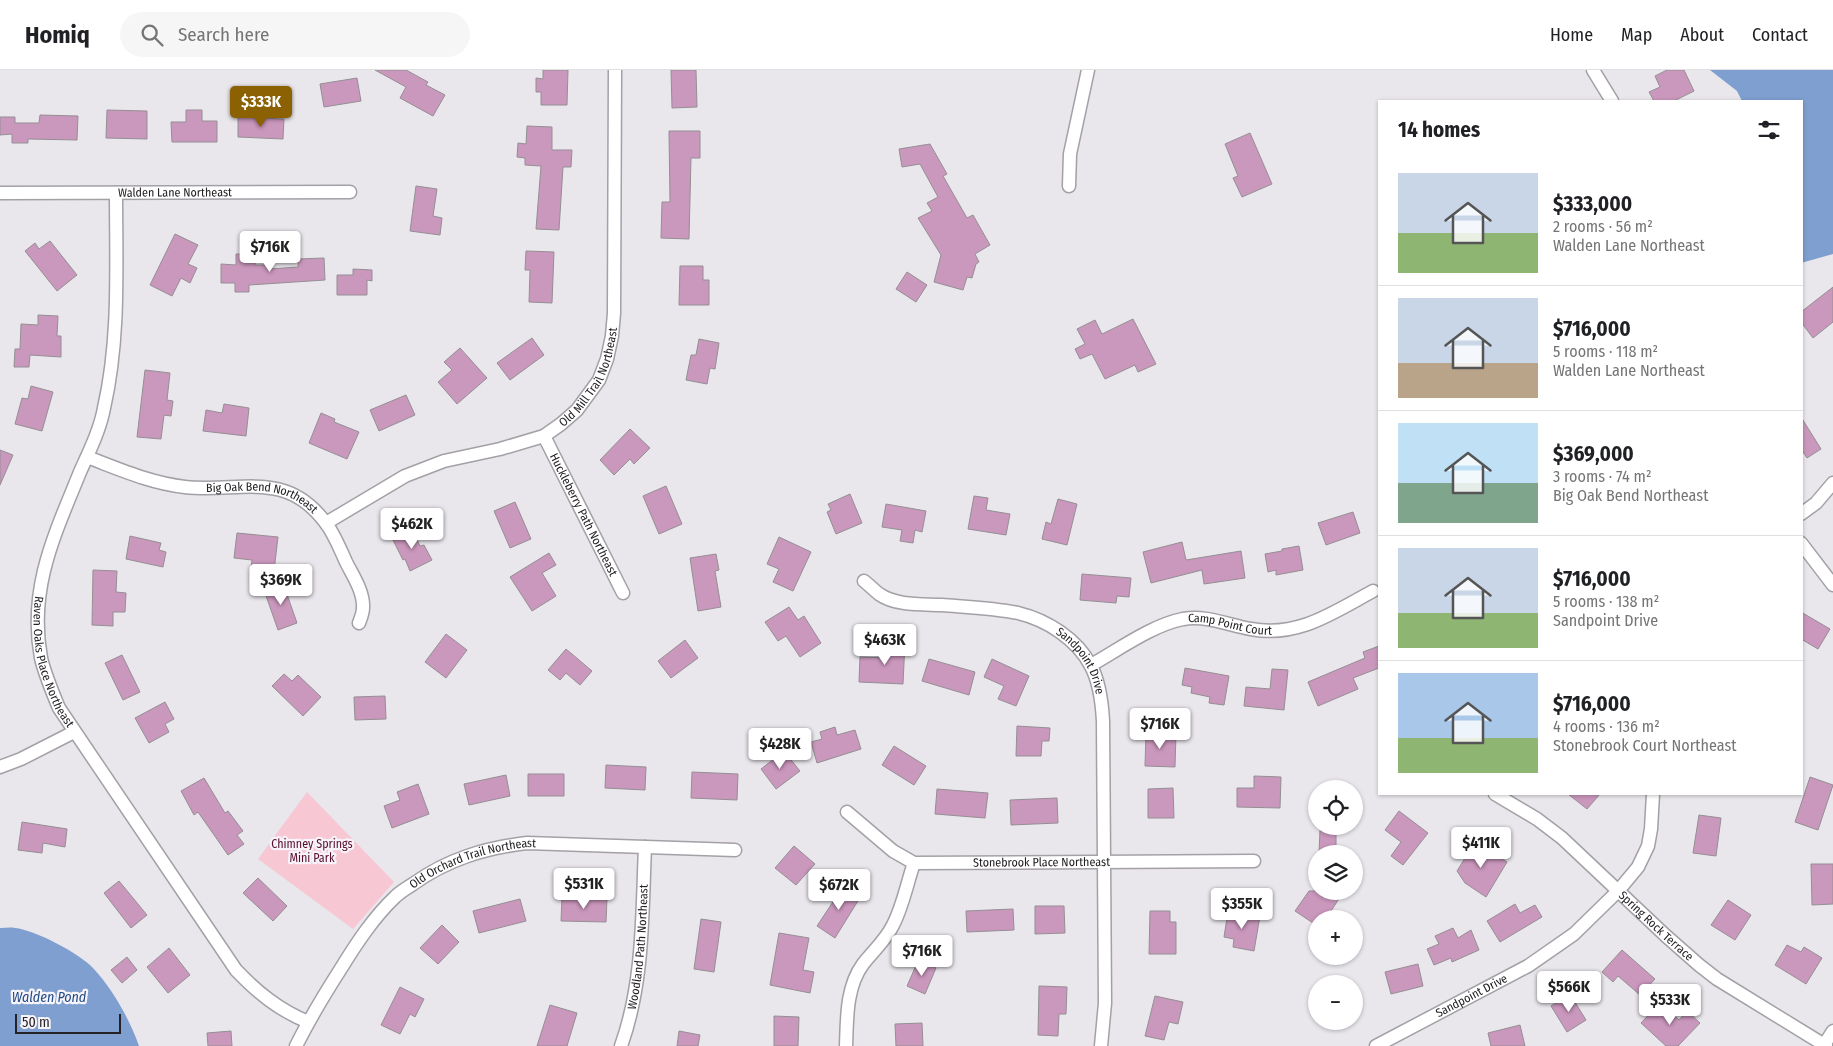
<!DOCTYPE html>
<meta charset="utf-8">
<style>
:root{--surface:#fff;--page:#f6f6f6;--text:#202124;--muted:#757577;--line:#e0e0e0;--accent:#8c6103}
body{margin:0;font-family:"Fira Sans Condensed",sans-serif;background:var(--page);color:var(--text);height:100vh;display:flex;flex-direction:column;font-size:19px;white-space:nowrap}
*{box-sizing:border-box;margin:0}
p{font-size:16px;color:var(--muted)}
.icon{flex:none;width:28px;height:28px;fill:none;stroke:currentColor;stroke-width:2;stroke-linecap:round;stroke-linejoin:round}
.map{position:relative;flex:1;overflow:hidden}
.panel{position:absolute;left:1378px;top:30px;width:425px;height:695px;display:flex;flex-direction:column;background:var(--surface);border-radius:0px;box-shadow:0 1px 4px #0004}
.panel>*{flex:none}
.buttons{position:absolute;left:1308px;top:710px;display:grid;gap:10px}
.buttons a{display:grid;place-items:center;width:55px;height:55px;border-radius:50%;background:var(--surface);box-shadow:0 1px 4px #0004;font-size:25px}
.scale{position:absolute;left:15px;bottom:12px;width:106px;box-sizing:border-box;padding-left:5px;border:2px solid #242225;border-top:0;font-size:14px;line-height:18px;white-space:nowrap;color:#242225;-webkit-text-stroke:4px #f6f3f9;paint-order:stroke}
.price{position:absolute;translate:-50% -42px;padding:0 11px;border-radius:5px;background:#fff;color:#222;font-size:16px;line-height:32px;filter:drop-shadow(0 1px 2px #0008)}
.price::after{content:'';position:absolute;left:50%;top:30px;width:15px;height:11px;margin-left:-8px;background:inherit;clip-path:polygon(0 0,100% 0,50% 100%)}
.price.on{background:var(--accent);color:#fff}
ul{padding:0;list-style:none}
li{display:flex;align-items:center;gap:15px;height:125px;padding:0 20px}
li+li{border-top:1px solid var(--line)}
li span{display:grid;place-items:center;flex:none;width:140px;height:100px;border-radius:0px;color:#555}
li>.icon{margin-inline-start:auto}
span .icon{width:60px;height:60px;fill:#fffc;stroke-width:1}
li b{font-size:21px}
h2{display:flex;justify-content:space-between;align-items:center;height:60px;padding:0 20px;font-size:21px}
header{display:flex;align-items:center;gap:30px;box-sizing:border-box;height:70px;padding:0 25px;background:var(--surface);border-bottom:1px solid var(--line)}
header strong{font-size:24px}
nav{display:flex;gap:28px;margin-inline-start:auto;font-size:18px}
.search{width:350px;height:45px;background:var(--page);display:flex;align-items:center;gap:12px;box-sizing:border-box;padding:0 18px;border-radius:28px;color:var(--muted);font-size:19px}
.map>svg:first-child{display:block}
.green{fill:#f8c7d4}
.water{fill:#7e9fcf}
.building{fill:#ca97bd;stroke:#948f93}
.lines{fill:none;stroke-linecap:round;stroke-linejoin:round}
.street-casing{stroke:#a3a0a6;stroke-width:15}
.street{stroke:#fff;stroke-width:12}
.labels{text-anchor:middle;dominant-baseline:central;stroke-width:4.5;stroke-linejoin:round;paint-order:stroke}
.street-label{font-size:12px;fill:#242225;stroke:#f6f3f9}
.park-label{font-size:12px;fill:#590e2e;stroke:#f6f3f9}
.water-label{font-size:14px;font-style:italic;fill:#224b86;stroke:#f6f3f9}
</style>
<header>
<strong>Homiq</strong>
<div class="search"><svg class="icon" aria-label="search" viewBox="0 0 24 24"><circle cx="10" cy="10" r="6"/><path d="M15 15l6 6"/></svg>Search here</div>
<nav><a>Home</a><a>Map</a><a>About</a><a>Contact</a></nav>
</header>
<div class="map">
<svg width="1833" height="976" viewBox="0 0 1833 976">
<rect width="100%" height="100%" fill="#e9e6ec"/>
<path class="green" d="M307,722l87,90 -41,47 -95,-70z"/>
<path class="water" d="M1710,0h123v184l-32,9v-162h-59l-5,-10z
M0,858c5,0 10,-1 15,0 20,2 64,25 78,40 19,20 37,52 46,78h-139z"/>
<path class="building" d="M375,0h31l22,12 -2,3 19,10 -12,21 -33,-18 6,-11z
M543,0h25l-1,35h-26v-13h-5v-14l7,1z
M671,0h25l1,37 -25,1z
M1667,0h17l10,21 -20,10h-20l-5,-9 11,-5 -5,-11z
M357,8l4,23 -37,6 -4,-23z
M107,40l40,1v28l-41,-1z
M186,40h16v11h15v21h-45l-1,-20h15z
M40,45l38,1 -1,24 -49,-1v4h-16v-9l-12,1v-18h15v6h24z
M238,47l46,2 -1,20 -45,-2z
M527,56l25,1v23h20l-1,17h-8l-4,63 -23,-1 5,-63 -16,-1v-7l-8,-1 1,-14 8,1z
M669,61h31v27h-9l-2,81 -28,-1 1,-36h8z
M1250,63l22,51 -30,13 -9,-19 5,-2 -13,-32z
M930,74l17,30 -4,2 24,42 6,-3 17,30 -15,9 4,8 -3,2 -4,14 -5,-1 -4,13 -29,-8 7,-27 -23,-37 14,-7 -5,-8 11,-6 -18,-33 -18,3 -3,-18z
M416,116l21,3 -4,27 9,2 -2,17 -30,-4z
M175,164l23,11 -10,19 9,4 -7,15 -9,-5 -9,18 -22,-11z
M50,171l27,34 -20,16 -32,-40 10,-8 4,6z
M526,181l28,1 -2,51 -23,-1 1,-32h-5z
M236,184h19v11h14v4l29,-2v-8l26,-1 1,22 -76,5v7h-14v-9h-14v-19l15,1z
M680,196h23v14h6v25h-30z
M353,199l19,1v11l-5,-1v15h-30v-20h16z
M907,202l20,13 -11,17 -20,-13z
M1833,217v35l-20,16 -12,-16v-10z
M38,245l20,1 -1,20h4v21l-31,-2 -1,12h-15l1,-18h5l1,-25 17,1z
M1133,249l23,45 -18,8 -3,-7 -30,14 -13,-25 -12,5 -5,-10 10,-5 -8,-15 18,-9 7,14z
M532,268l12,17 -34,25 -13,-17z
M699,269l20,4 -4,26 -5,-1 -3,16 -21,-4 5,-25h5z
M460,278l27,30 -30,26 -19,-22 14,-12 -8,-8z
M145,300l25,3 -3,27 6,1 -2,15 -7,-1 -3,24 -24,-2z
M31,316l22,6 -11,39 -27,-7 7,-26 6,1z
M406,325l9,20 -36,16 -9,-21z
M224,334l25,4 -3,28 -43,-5 3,-21 16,3z
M321,343l14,6 -1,3 25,10 -12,27 -38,-16z
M1801,347l20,32 -14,9 -6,-9z
M630,359l20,19 -16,16 -4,-5 -16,16 -14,-15z
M0,380l13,5 -13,30z
M666,416l16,38 -23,10 -16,-38z
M850,424l12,29 -26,11 -9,-22 4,-2 -3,-6z
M974,426l14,2 -2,12 24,4 -4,21 -38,-6z
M1058,429l19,5 -10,41 -25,-6 4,-17 5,2z
M515,432l16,37 -21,9 -16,-37z
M886,434l40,7 -4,21 -7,-2 -2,13 -13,-2 2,-11 -20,-3z
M1353,442l7,21 -34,12 -8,-22z
M412,459l8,17 4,-1 8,15 -22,11 -5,-12 -2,1 -11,-22z
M237,463l41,4 -4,34 -23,-3 1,-8 -18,-2z
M130,466l31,7 -2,7 7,2 -3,15 -37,-8z
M779,467l32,15 -18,39 -20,-9 6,-13 -12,-5z
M1182,472l4,18 55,-9 4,27 -41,6 -2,-14 -51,13 -8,-31z
M1299,476l4,24 -27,5v-5l-8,2 -3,-18 17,-3v-2z
M549,483l7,12 -14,8 14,23 -24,15 -22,-34z
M716,484l3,16 -4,1 6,36 -23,4 -8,-53z
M93,500l24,1 -1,21 10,1 -1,19h-12v14l-21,-1z
M1082,504l49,4 -2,19 -12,-1 -1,7 -36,-3z
M283,513l14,40 -19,7 -14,-40z
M789,537l9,13 6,-4 17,27 -21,14 -14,-21 -8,5 -13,-19z
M1801,542l29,17 -12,20 -17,-10z
M446,564l21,16 -21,28 -21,-16z
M685,570l13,18 -27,20 -13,-17z
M887,572h18l-2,42 -44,-2 1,-25 27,1z
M1379,576v22l-26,10 5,11 -40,17 -10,-24 57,-24 -2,-6z
M566,579l26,22 -12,14 -14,-12 -6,7 -12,-10z
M122,585l18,37 -17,8 -18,-37z
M929,589l46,13 -6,23 -47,-14z
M992,589l37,17 -13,30 -18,-7 6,-13 -20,-9z
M1185,598l44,8 -5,29 -15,-2 1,-6 -19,-4 1,-6 -10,-2z
M1272,599l16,1 -4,40 -40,-4 2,-19 24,2z
M284,604l8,7 6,-6 23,22 -18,19 -31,-30z
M385,626l1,23 -31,1 -1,-23z
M165,632l9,17 -9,5 4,8 -20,11 -14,-25z
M1017,656l33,2 -1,13h-7l-1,15h-25z
M835,657l2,8 18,-5 6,19 -44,14 -6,-21 11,-3 -2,-7z
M1146,663l30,1 -1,33 -30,-1z
M894,676l32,20 -12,19 -32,-20z
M784,681l16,20 -24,18 -15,-20z
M606,695l40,2 -1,23 -40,-2z
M692,702l46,2 -1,26 -46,-2z
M528,704h36v22h-36z
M506,705l4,21 -41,9 -5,-21z
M1254,706l27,1 -1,31 -43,-1v-19h17z
M1810,707l23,8 -15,45 -23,-8z
M204,708l21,35 3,-2 15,20 -6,4 7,9 -16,11 -30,-43 -4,3 -13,-24z
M418,714l11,30 -37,14 -8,-22 16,-6 -3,-8z
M1173,718l1,30h-26v-29z
M937,719l51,4 -3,25 -50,-4z
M1568,724h32l-13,15z
M1057,728l1,25 -47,2 -1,-25z
M1399,741l29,22 -25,32 -12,-9 10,-14 -16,-12z
M1699,745l22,3 -5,38 -23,-3z
M22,752l45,7 -2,18 -22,-4 -1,10 -24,-3z
M1320,760h16v24h-17z
M1475,772l32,20 -21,35 -21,-14 -8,-12z
M794,776l21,18 -19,21 -21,-17z
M1811,794h22v40l-21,1z
M258,808l29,28 -14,15 -30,-28z
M119,811l28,34 -16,13 -27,-35z
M844,815l17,11 -26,42 -18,-12z
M1309,821h23l8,6 -14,22h-10v6l-21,-14z
M562,827l45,1 -1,24 -45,-1z
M520,829l6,22 -47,12 -6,-22z
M1728,830l23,15 -16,25 -24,-15z
M1515,834l5,9 15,-8 7,12 -42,25 -13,-21z
M1035,836h29l1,27 -30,1z
M1013,839l1,21 -47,2 -1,-21z
M1150,841h20v11h6v32h-27z
M1228,841l32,5 -6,35 -21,-4 1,-8 -10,-2z
M701,849l20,3 -7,50 -20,-3z
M442,855l17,17 -21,22 -18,-16z
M1453,858l5,10 13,-8 8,20 -27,12 -1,-4 -17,7 -7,-16 12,-5 -4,-8z
M779,863l30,5 -6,32 11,2 -4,21 -40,-8z
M1787,875l14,7 3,-5 18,11 -16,26 -31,-19z
M169,878l21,27 -22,18 -21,-26z
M1622,880l33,29 -15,16 -22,-19 -5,6 -11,-10z
M127,887l10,13 -15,13 -11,-13z
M918,891l18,7 -11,26 -18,-8z
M1418,894l5,22 -32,8 -6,-22z
M1039,916l28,1 -1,27h-7l-1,22 -20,-1z
M400,917l24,12 -9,18 -5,-3 -10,20 -19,-9z
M1570,924l16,26 -19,12 -16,-26z
M1155,926l28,6 -5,22 -9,-2 -5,18 -19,-4z
M1660,933l19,17 8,-9 13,12 -22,23h-12l-25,-23z
M550,935l27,8 -10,33h-30z
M774,946l25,1 -1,29h-24z
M922,953l1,23h-27l-1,-22z
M1520,955l5,21h-34l-3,-13z
M231,961l1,15h-24l-1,-13z
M679,961l21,4 -2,11h-21z"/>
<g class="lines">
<g class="street-casing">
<g id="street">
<path d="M1593,0l19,31"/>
<path d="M1069,116l1,-32 18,-84"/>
<path id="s1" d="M0,123l350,-1"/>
<path id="s2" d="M116,123c0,72 4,145 -12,215 -4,22 -15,44 -24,64 -25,62 -52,116 -39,186 4,17 11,33 18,50l177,262c22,23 43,40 72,52"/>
<path id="s3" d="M544,366l79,157"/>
<path id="s4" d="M87,387c32,12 63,26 98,30 55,6 100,-18 140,35 9,11 15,27 21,40 7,14 18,30 17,46 0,5 -2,10 -4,15"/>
<path d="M1801,444l15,-11 17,-20"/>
<path id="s5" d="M326,453l79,-47 39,-15 56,-12 44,-13 17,-12 16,-14 22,-30 8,-21 5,-23 2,-23 1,-243"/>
<path d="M1801,473l32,42"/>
<path id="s6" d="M864,511c5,4 10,9 15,13 17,12 43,10 63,11 25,2 52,3 76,8 29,7 59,26 73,53 9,17 11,37 12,55l2,282 -4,43"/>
<path id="s7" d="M1091,595c27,-15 61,-40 92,-46 24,-4 45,6 68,10 47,9 83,-17 122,-38"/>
<path d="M0,697l21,-8 53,-27"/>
<path id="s8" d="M1495,724l42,25 25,19 104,98 33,29 18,14 109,67"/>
<path id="s9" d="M847,742l46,39 21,12 340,-2"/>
<path d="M1824,975l9,-14"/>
<path id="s10" d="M296,976c13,-26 28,-51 44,-76 16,-26 33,-52 55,-73 5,-5 12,-9 18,-13 35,-25 72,-36 114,-41l208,7"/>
<path id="s11" d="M621,976c23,-64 21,-133 24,-199"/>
<path d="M846,976c1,-27 0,-59 17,-82 10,-13 23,-24 30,-39 10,-19 14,-42 21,-62"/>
<path id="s12" d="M1376,976l152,-80 46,-32 44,-43 20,-24 10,-21 3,-17 2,-35"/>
</g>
</g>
<use href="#street" class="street"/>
</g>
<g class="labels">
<g class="street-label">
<text stroke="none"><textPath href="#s1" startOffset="175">Walden Lane Northeast</textPath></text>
<text stroke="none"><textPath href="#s5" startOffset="314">Old Mill Trail Northeast</textPath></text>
<text stroke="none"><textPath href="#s4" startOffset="182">Big Oak Bend Northeast</textPath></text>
<text stroke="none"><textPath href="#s3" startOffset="88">Huckleberry Path Northeast</textPath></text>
<text stroke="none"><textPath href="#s7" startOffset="151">Camp Point Court</textPath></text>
<text stroke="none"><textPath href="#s2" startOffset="484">Raven Oaks Place Northeast</textPath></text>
<text stroke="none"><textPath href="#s6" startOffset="244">Sandpoint Drive</textPath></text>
<text stroke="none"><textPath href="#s9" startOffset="212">Stonebrook Place Northeast</textPath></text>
<text stroke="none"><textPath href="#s10" startOffset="266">Old Orchard Trail Northeast</textPath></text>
<text stroke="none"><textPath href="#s8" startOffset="209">Spring Rock Terrace</textPath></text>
<text stroke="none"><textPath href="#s11" startOffset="101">Woodland Path Northeast</textPath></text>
<text stroke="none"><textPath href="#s12" startOffset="108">Sandpoint Drive</textPath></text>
</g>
<g class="park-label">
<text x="312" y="774">Chimney Springs<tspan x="312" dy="14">Mini Park</tspan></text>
</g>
<g class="water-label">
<text x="49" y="927">Walden Pond</text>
</g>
</g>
</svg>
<div class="buttons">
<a><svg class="icon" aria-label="locate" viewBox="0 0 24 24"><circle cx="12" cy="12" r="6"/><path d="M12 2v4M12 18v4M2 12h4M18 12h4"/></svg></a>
<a><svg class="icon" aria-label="layers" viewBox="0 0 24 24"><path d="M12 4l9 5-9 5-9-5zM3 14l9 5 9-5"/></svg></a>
<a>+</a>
<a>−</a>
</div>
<div class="scale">50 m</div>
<b class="price on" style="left:261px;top:58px">$333K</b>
<b class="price" style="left:270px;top:203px">$716K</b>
<b class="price" style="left:412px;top:480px">$462K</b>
<b class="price" style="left:281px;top:536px">$369K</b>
<b class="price" style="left:885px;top:596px">$463K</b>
<b class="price" style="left:1160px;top:680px">$716K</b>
<b class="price" style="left:780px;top:700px">$428K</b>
<b class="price" style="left:1481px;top:799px">$411K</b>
<b class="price" style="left:584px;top:840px">$531K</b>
<b class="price" style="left:839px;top:841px">$672K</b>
<b class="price" style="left:1242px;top:860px">$355K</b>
<b class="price" style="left:922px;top:907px">$716K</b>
<b class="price" style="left:1569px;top:943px">$566K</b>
<b class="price" style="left:1670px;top:956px">$533K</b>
<section class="panel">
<h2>14 homes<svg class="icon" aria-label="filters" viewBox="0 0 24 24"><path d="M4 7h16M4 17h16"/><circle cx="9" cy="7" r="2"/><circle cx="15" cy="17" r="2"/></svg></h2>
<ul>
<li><span style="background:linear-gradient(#c9d6e8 60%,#8fb573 0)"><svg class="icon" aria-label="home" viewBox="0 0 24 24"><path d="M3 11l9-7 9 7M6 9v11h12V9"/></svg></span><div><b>$333,000</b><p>2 rooms · 56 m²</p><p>Walden Lane Northeast</p></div></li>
<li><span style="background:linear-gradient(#c9d6e8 65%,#b9a48a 0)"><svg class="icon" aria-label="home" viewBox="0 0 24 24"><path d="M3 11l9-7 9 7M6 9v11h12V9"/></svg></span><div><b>$716,000</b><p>5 rooms · 118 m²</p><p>Walden Lane Northeast</p></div></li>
<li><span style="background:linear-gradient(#bfe0f5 60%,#7fa58c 0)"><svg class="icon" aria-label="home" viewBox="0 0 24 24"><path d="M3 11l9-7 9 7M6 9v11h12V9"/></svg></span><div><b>$369,000</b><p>3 rooms · 74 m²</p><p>Big Oak Bend Northeast</p></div></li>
<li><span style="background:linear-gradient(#c9d6e8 65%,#8fb573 0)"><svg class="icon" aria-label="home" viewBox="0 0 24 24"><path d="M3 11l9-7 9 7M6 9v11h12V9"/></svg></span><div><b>$716,000</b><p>5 rooms · 138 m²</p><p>Sandpoint Drive</p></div></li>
<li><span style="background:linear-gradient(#a9c7e8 65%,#8fb573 0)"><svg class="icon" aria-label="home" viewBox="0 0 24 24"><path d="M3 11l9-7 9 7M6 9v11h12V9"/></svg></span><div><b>$716,000</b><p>4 rooms · 136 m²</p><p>Stonebrook Court Northeast</p></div></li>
</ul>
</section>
</div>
